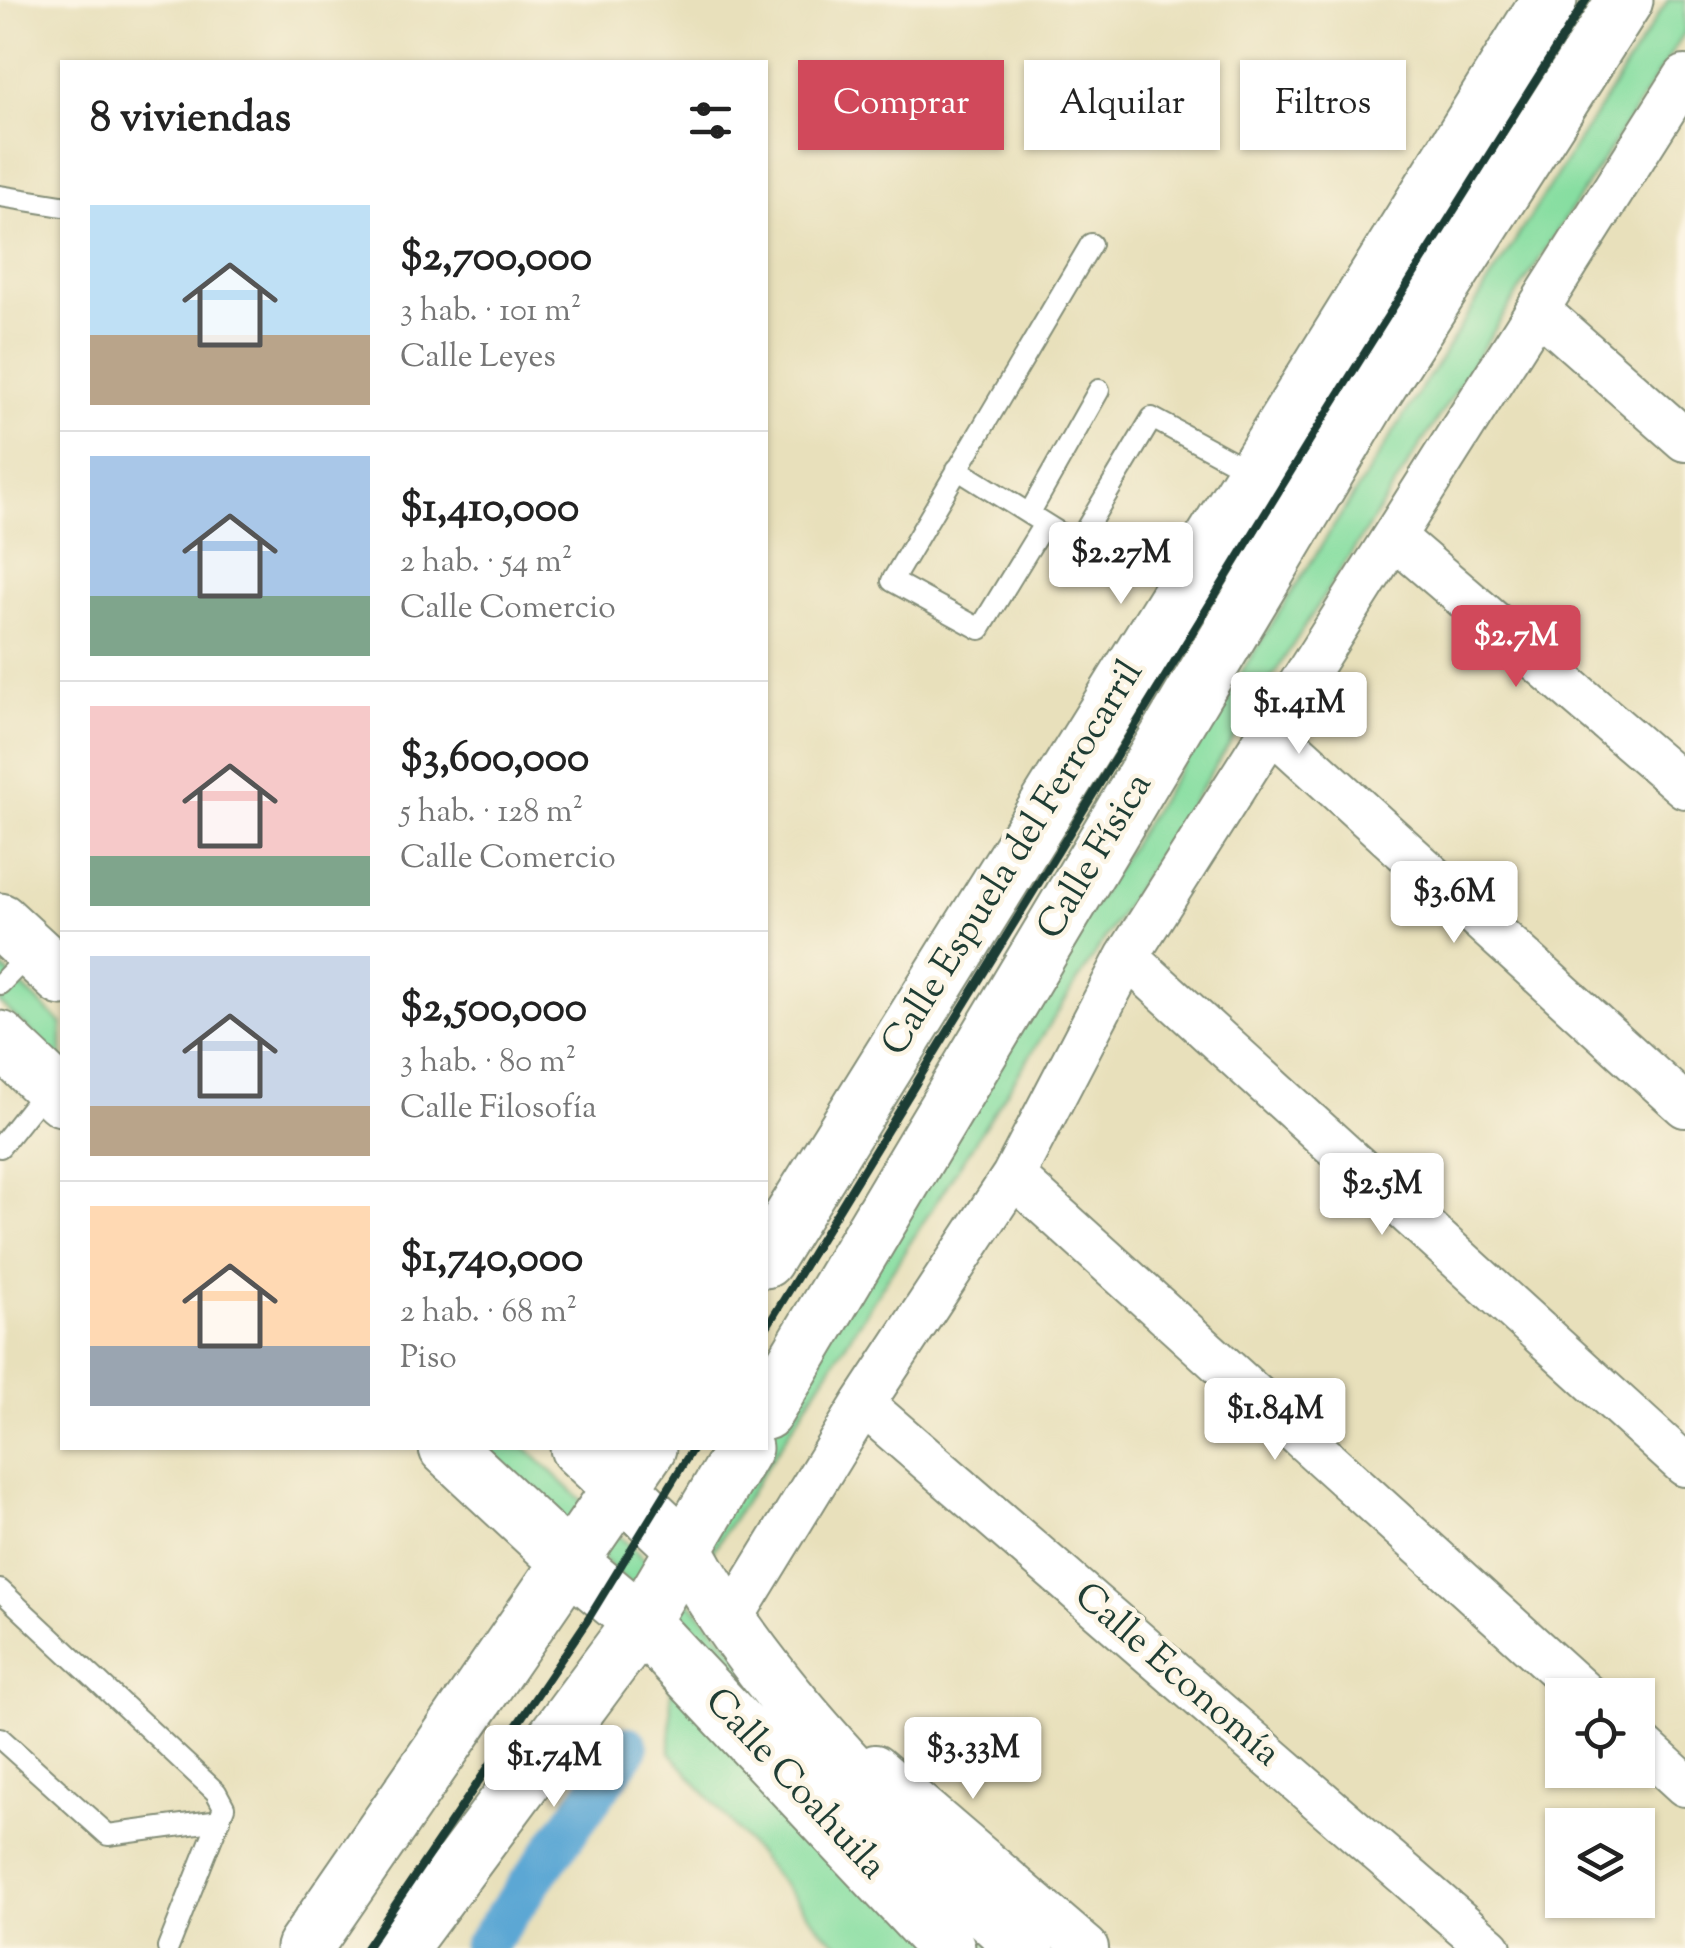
<!DOCTYPE html>
<html lang="es">
<meta charset="utf-8">
<style>
:root{--surface:#fff;--page:#f6f6f6;--text:#222;--muted:#767676;--line:#e0e0e0;--accent:#d1495b}
body{margin:0;font-family:"Sorts Mill Goudy",serif;background:var(--page);color:var(--text);height:100vh;display:flex;flex-direction:column;font-size:38px;white-space:nowrap}
*{box-sizing:border-box;margin:0}
p{font-size:32px;color:var(--muted)}
.icon{flex:none;width:55px;height:55px;fill:none;stroke:currentColor;stroke-width:2;stroke-linecap:round;stroke-linejoin:round}
.map{position:relative;flex:1;overflow:hidden}
.side{position:absolute;left:60px;top:60px;width:708px;height:1390px;display:flex;flex-direction:column;background:var(--surface);border-radius:0px;box-shadow:0 2px 8px #0004}
.side>*{flex:none}
.top-card{position:absolute;left:798px;top:60px;width:738px;height:90px;display:flex;gap:20px}
.buttons{position:absolute;left:1545px;top:1678px;display:grid;gap:20px}
.buttons a{display:grid;place-items:center;width:110px;height:110px;border-radius:0px;background:var(--surface);box-shadow:0 2px 8px #0004;font-size:50px}
.price{position:absolute;translate:-50% -85px;padding:0 22px;border-radius:10px;background:#fff;color:#222;font-size:32px;line-height:65px;filter:drop-shadow(0 2px 5px #0008)}
.price::after{content:'';position:absolute;left:50%;top:60px;width:30px;height:22px;margin-left:-15px;background:inherit;clip-path:polygon(0 0,100% 0,50% 100%)}
.price.current{background:var(--accent);color:#fff}
ul{padding:0;list-style:none}
li{display:flex;align-items:center;gap:30px;height:250px;padding:0 30px}
li+li{border-top:2px solid var(--line)}
li span{display:grid;place-items:center;flex:none;width:280px;height:200px;border-radius:0px;color:#555}
li>.icon{margin-inline-start:auto}
span .icon{width:120px;height:120px;fill:#fffc;stroke-width:1}
li b{font-size:42px}
h2{display:flex;justify-content:space-between;align-items:center;height:120px;padding:0 30px;font-size:42px}
.pill{padding:0 35px;border-radius:0px;background:var(--surface);box-shadow:0 2px 8px #0004;font-size:35px;line-height:90px}
.pill.current{background:var(--accent);color:#fff}
.map>svg:first-child{display:block}
.green{fill:#87dea1;stroke:#538e6a;stroke-width:2.5}
.lines{fill:none;stroke-linecap:round;stroke-linejoin:round}
.canal{stroke:#5ca7d4;stroke-width:42}
.lane-casing{stroke:#848e78;stroke-width:24}
.street-casing{stroke:#848e78;stroke-width:46}
.secondary-casing{stroke:#848e78;stroke-width:59}
.primary-casing{stroke:#848e78;stroke-width:59}
.lane{stroke:#fff;stroke-width:20}
.street{stroke:#fff;stroke-width:42}
.secondary{stroke:#fff;stroke-width:55}
.primary{stroke:#fff;stroke-width:55}
.rail{stroke:#1f3d34;stroke-width:8}
.labels{text-anchor:middle;dominant-baseline:central;stroke-width:9;stroke-linejoin:round;paint-order:stroke}
.street-label{font-size:38px;fill:#1f3d34;stroke:#fcf5e5}
</style>
<div class="map">
<svg width="1685" height="1948" viewBox="0 0 1685 1948">
<rect width="100%" height="100%" fill="#fcf5e5"/>
<filter id="ink" filterUnits="userSpaceOnUse"><feTurbulence type="fractalNoise" baseFrequency=".01" numOctaves="2"/><feDisplacementMap in="SourceGraphic" scale="20" xChannelSelector="R" yChannelSelector="G"/><feConvolveMatrix kernelMatrix="1 2 1 2 8 2 1 2 1" color-interpolation-filters="sRGB"/></filter>
<filter id="wash" filterUnits="userSpaceOnUse"><feTurbulence type="fractalNoise" baseFrequency=".0048" numOctaves="4" result="noise"/><feDisplacementMap in="SourceGraphic" scale="40" xChannelSelector="R" yChannelSelector="G"/><feGaussianBlur stdDeviation="2.25" result="paint"/><feColorMatrix in="noise" values="0 0 0 0 0 0 0 0 0 0 0 0 0 0 0 0 0 1.4 0 .05"/><feComposite in="paint" operator="in"/></filter>
<g filter="url(#wash)">
<rect width="100%" height="100%" fill="#e8e0bb"/>
<path class="green" d="M1668,0h17v32l-1001,1564 328,352h-169l-20,-17 -153,-179 2,-128 -187,-176h41l156,147 83,-173z
M0,966l62,58v37l-62,-58z"/>
<g class="lines">
<path class="canal" d="M483,1948l145,-201"/>
</g>
</g>
<g filter="url(#ink)">
<g class="lines">
<g class="lane-casing">
<path id="lane" d="M0,196l62,10
M957,469l120,75 75,-126 100,54
M1029,514l70,-124
M1044,524l-64,105 -88,-48 199,-337
M0,984l31,-32
M0,1147l47,-59
M0,1590l216,202 8,15 -56,141
M0,1738l108,97 112,-15"/>
</g>
<g class="street-casing">
<path id="street" d="M1538,310l147,130
M1395,538l290,249
M1273,731l412,375
M1127,957l558,508
M1013,1176l573,519
M863,1404l627,544
M730,1621l133,-217 150,-228 114,-219 558,-880
M1638,1742l47,43
M875,1766l212,182"/>
</g>
<g class="secondary-casing">
<path id="secondary" d="M0,921l62,57
M765,1260l784,-1260
M765,1412l604,-1012 256,-400
M578,1448l106,100
M304,1948l344,-500
M399,1948l242,-326 103,-174"/>
</g>
<g class="primary-casing">
<path id="primary" d="M0,1039l62,59
M447,1448l122,114 72,60 306,326
M684,1548c55,101 133,189 212,271 42,45 84,89 131,129"/>
</g>
<use href="#lane" class="lane"/>
<use href="#street" class="street"/>
<use href="#secondary" class="secondary"/>
<use href="#primary" class="primary"/>
<path class="rail" d="M765,1330l550,-898 271,-432
M366,1948l221,-327 106,-173"/>
</g>
</g>
<g class="labels">
<g class="street-label">
<text transform="translate(1096 857) rotate(-59)">Calle Física</text>
<text transform="translate(1014 859) rotate(-58)">Calle Espuela del Ferrocarril</text>
<text transform="translate(1176 1676) rotate(41)">Calle Economía</text>
<text transform="translate(794 1785) rotate(47)">Calle Coahuila</text>
</g>
</g>
</svg>
<div class="buttons">
<a><svg class="icon" aria-label="locate" viewBox="0 0 24 24"><circle cx="12" cy="12" r="6"/><path d="M12 2v4M12 18v4M2 12h4M18 12h4"/></svg></a>
<a><svg class="icon" aria-label="layers" viewBox="0 0 24 24"><path d="M12 4l9 5-9 5-9-5zM3 14l9 5 9-5"/></svg></a>
</div>
<b class="price" style="left:1121px;top:607px">$2.27M</b>
<b class="price current" style="left:1516px;top:690px">$2.7M</b>
<b class="price" style="left:1299px;top:757px">$1.41M</b>
<b class="price" style="left:1454px;top:946px">$3.6M</b>
<b class="price" style="left:1382px;top:1238px">$2.5M</b>
<b class="price" style="left:1275px;top:1463px">$1.84M</b>
<b class="price" style="left:973px;top:1802px">$3.33M</b>
<b class="price" style="left:554px;top:1810px">$1.74M</b>
<div class="top-card">
<a class="pill current">Comprar</a>
<a class="pill">Alquilar</a>
<a class="pill">Filtros</a>
</div>
<section class="side">
<h2>8 viviendas<svg class="icon" aria-label="filters" viewBox="0 0 24 24"><path d="M4 7h16M4 17h16"/><circle cx="9" cy="7" r="2"/><circle cx="15" cy="17" r="2"/></svg></h2>
<ul>
<li><span style="background:linear-gradient(#bfe0f5 65%,#b9a48a 0)"><svg class="icon" aria-label="home" viewBox="0 0 24 24"><path d="M3 11l9-7 9 7M6 9v11h12V9"/></svg></span><div><b>$2,700,000</b><p>3 hab. · 101 m²</p><p>Calle Leyes</p></div></li>
<li><span style="background:linear-gradient(#a9c7e8 70%,#7fa58c 0)"><svg class="icon" aria-label="home" viewBox="0 0 24 24"><path d="M3 11l9-7 9 7M6 9v11h12V9"/></svg></span><div><b>$1,410,000</b><p>2 hab. · 54 m²</p><p>Calle Comercio</p></div></li>
<li><span style="background:linear-gradient(#f6c9c9 75%,#7fa58c 0)"><svg class="icon" aria-label="home" viewBox="0 0 24 24"><path d="M3 11l9-7 9 7M6 9v11h12V9"/></svg></span><div><b>$3,600,000</b><p>5 hab. · 128 m²</p><p>Calle Comercio</p></div></li>
<li><span style="background:linear-gradient(#c9d6e8 75%,#b9a48a 0)"><svg class="icon" aria-label="home" viewBox="0 0 24 24"><path d="M3 11l9-7 9 7M6 9v11h12V9"/></svg></span><div><b>$2,500,000</b><p>3 hab. · 80 m²</p><p>Calle Filosofía</p></div></li>
<li><span style="background:linear-gradient(#ffd9b3 70%,#9aa5b1 0)"><svg class="icon" aria-label="home" viewBox="0 0 24 24"><path d="M3 11l9-7 9 7M6 9v11h12V9"/></svg></span><div><b>$1,740,000</b><p>2 hab. · 68 m²</p><p>Piso</p></div></li>
</ul>
</section>
</div>
